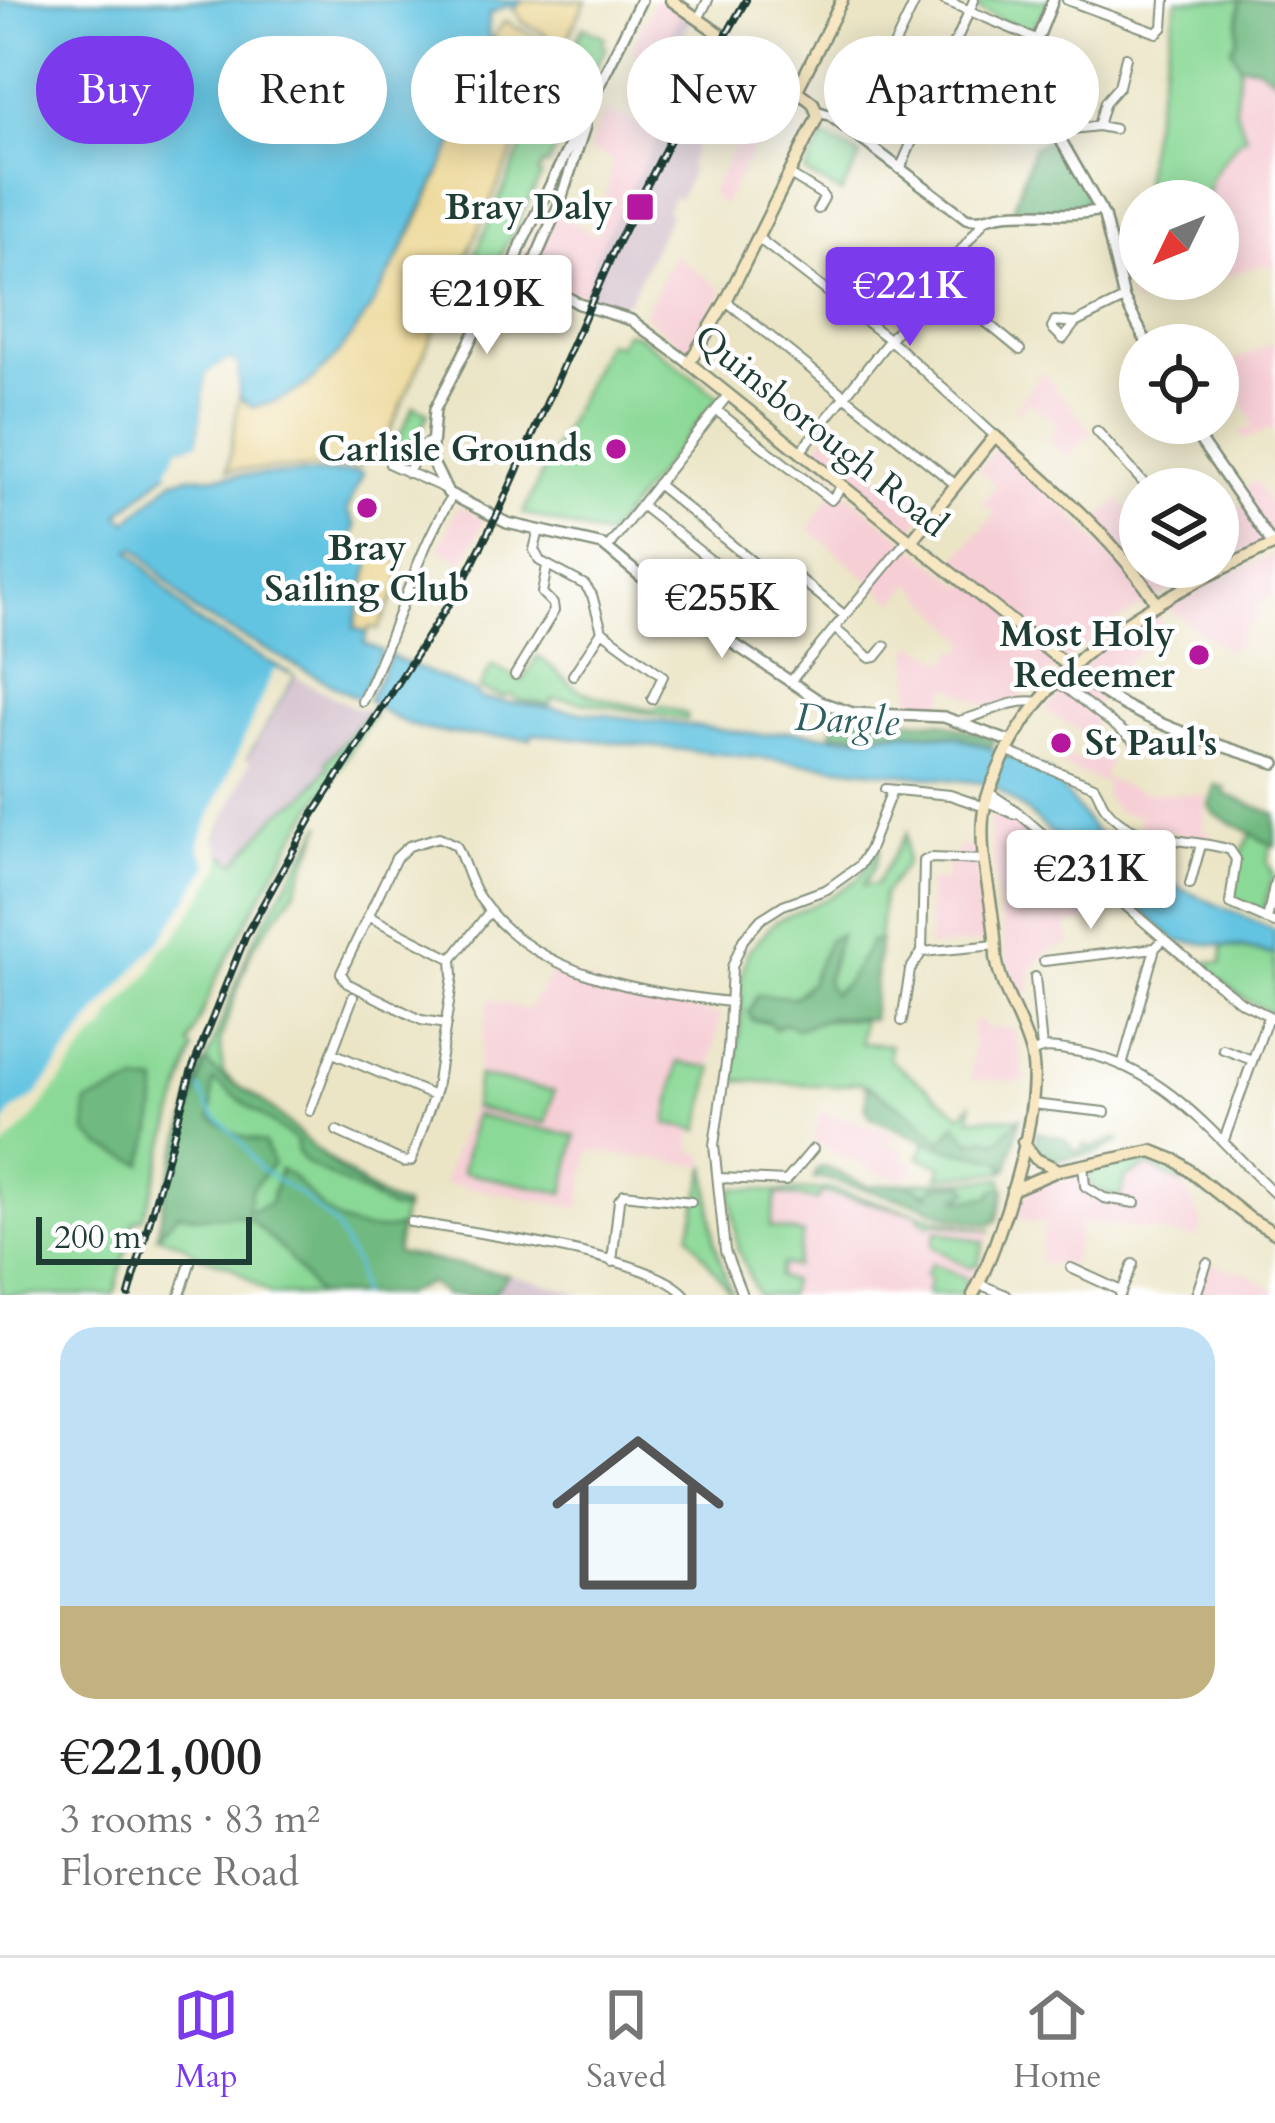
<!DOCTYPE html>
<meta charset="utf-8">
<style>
:root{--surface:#fff;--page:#f2f2f2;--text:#222;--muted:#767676;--line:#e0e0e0;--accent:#7c3aed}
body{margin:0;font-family:Cardo,serif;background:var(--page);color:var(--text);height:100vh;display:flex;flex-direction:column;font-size:45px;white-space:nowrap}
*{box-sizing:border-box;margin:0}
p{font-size:39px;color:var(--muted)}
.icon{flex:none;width:66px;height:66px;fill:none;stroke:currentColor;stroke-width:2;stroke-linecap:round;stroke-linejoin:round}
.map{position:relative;height:1295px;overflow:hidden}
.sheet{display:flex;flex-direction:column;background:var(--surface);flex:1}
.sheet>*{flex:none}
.hud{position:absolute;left:36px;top:36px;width:1203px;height:108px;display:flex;gap:24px}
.needle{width:78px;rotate:227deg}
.buttons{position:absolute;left:1119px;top:180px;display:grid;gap:24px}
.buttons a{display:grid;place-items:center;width:120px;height:120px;border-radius:50%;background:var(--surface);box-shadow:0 6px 30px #0003;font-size:60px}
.scale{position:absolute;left:36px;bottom:30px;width:216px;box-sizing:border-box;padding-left:12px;border:6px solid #1f3d34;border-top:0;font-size:33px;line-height:42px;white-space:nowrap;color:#1f3d34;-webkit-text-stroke:9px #fff;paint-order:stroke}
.price{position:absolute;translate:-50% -102px;padding:0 27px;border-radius:12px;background:#fff;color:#222;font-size:39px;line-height:78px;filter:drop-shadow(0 3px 6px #0008)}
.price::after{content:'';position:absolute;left:50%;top:72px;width:36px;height:27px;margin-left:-18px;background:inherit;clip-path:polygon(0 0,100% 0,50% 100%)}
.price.current{background:var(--accent);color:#fff}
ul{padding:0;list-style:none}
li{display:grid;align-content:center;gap:24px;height:636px;padding:0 60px}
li+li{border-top:3px solid var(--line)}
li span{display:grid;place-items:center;height:372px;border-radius:36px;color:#555}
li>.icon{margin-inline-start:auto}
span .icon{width:216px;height:216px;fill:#fffc;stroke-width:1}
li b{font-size:51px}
.tag{padding:0 42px;border-radius:54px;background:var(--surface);box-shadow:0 6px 30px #0003;font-size:42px;line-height:108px}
.tag.current{background:var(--accent);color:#fff}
.tab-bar{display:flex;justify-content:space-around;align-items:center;height:168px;border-top:3px solid var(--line);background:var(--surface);font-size:33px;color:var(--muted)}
.tab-bar a{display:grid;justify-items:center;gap:6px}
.tab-bar .current{color:var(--accent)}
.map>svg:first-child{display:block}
.built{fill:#f6cfd6}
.industrial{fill:#d1bdc9}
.green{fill:#8bd997;stroke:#558b66;stroke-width:3}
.forest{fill:#70b980;stroke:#487b5a;stroke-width:3}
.sand{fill:#eeda9e;stroke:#868c69;stroke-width:3}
.water{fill:#64c4e2;stroke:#42808b;stroke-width:3}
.pier{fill:#ebe5c6}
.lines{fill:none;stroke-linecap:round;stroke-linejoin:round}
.stream{stroke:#64c4e2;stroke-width:3}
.minor-casing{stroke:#85917d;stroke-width:12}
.tertiary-casing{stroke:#85917d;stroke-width:14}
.secondary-casing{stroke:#85917d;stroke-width:15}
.minor{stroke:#fff;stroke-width:8}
.tertiary{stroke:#fff;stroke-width:9}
.secondary{stroke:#f7e8c3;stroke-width:10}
.rail-casing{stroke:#1f3d34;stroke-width:8}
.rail{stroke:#fff;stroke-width:3;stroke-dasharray:9;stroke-linecap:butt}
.poi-dot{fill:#b5179e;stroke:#fff;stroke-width:4.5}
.labels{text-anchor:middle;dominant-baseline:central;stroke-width:9;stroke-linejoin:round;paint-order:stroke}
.poi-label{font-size:36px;font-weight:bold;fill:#1f3d34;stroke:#fff;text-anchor:end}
.street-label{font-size:36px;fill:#1f3d34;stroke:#fff}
.water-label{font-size:39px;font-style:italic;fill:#305f60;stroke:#fff}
</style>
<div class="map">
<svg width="1275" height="1295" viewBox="0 0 1275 1295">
<rect width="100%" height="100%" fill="#fff"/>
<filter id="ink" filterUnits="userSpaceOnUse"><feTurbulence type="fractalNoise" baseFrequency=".00833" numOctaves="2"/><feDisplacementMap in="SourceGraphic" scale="24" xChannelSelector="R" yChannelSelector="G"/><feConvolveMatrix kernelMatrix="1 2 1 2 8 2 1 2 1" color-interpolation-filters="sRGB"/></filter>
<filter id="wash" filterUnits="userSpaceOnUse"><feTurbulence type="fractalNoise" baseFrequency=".004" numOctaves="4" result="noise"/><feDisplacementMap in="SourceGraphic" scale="48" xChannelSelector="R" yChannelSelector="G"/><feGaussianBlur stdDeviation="2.7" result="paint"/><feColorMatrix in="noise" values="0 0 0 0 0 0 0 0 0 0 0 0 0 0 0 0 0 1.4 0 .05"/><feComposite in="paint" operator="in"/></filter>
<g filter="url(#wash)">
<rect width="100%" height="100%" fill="#ebe5c6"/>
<path class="built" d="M654,0h8l18,13 -22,48 -28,-11z
M1177,0h98v272l-8,-8 -49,14v-77h-72l-3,-11 4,-37z
M760,69l37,31 -6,12 -7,-4 -4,8 -8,-3 -49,93 -13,-13 55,-105 -12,-7z
M604,111l44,16 6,-10 11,6 -71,134 -4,27 -11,12 -6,-4 -23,35 -53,-25 16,-19 32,-74 52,26 16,-75 -24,-10z
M1140,248v31h75l-81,25 -17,-49z
M674,254l49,36 -35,61 -44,-36z
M1275,342v86l-30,11 -6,-7 15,-6 -29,-61z
M1042,372l51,60 -26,25 -20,-17 11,-15 -29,-24 -13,11 -3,-2z
M826,435l99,79 -15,18 -98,-79z
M997,446l71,65 57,61 7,-5 -38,-44 25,-23 21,21v46h69l-96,57 -99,77 -23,7 -42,-22 -10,23h-27l-3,-56 5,-9 34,18 7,-13 6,3 7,-10 -56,-59 -17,19 -86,-73 28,-43 128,101 5,-7 -19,-16 44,-50 -13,-11 14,-18 -18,-15z
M1257,481l18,35v23l-57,24v-44l29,-17 -7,-11z
M458,506l27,13 -22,44 -24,-14z
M1275,554v39l-20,15 5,7 -21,19 4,6 -14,12 -26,-19 -3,2 -20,-20 -4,2 -12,-15z
M1152,609l15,22 -47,36 -27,43 4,7 -10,18 -43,-25 58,-65z
M1066,758l44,1 -7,19 40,14 63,3 -3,35 7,2v7l-71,-13 1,-11 -22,-2 -14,-18 2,-11 -44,-18z
M995,808l20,8 93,82 -16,22 -24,4 1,22 -14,1 -17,14 -8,14v15l-12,8 -14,-49 -8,-64 -7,-61z
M957,846l17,2 11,94 -56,6 -1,-66 19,-3v-22h9z
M554,969l75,28 91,18 -19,111 -9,8 -2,15 14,6 3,11 -118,-15 -9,57 -137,-25 30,-84 16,-100 39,11z
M972,1021h10l3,7h29l12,54 -54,-2z
M820,1111l75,22 -4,10 -29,-9 43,16 -4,8 16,3 -6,14 -10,4 -20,-5 -68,-31z
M1149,1166l33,17 21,41 -6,14 -116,-16 -9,43 -33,-1 5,-41h-11l-20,-8 19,-26 46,-15 11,1 -1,6 37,-3z
M820,1192l124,29 48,10 -25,54 -2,-7 -27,-13 -12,30h-138l3,-14 -13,-3 3,-14 14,3 -26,-40 8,-33 40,6z
M1209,1263l35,9 31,18v5h-77z"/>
<path class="industrial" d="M680,12l11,7 -8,17 5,3 -17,35 -11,-5 -2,-8z
M717,39l17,12 -46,114 3,5 -4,12 -8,16 -6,-2 -7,14 4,4 -42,88 -17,3 -29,-13 8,-9 4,-26 11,-21 84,-157 7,2z
M294,676l56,30 20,5 -65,85 -27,18 -43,49 -17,-12 -3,-8 30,-83z
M508,1275l28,6 49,14h-93z"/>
<path class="green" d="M977,0h73l-17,30 -7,1 -47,-21z
M1177,0h63l-3,37 -5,12 8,16 -5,43 11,28c-13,6 -11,12 -20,21 -14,16 -17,22 -19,44h-61c-10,-32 25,-158 31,-201z
M583,27l22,10 -3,8 4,2 -59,118 -4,-1 -5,9 3,3 -62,123 -19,-11 58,-131z
M824,137l37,19 -20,37 -36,-20z
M625,332l13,3 81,62 -113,140 -83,-24 83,-171 12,3z
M414,406l14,7 -20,51 -6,3 -14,-8z
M537,656c19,11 23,22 39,32 14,9 51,16 69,21l10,1 5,-4 27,8v6l-122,-21h-12l-3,6 -32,-5 -6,-5 -10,2 -23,-8 13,-24 31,16z
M370,711l4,3 -77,119 -45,79 -36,67 -27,65 4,6 -42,146 -9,22 -8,3 -20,74h-114v-149l218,-295 18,12 42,-49 27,-18 23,-29 -2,-5z
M323,824l-28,67 -43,57 -32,92 3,33 14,12 -11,-2 138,102 25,17 15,4 -8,47 43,8 -37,34h-131l-41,-29 -33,-11 -15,-11 -25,-9 44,-171 13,8 -8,-10 46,-120z
M907,833l-1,30 -23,32 -4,46 -8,2 -21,53 -101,16 3,8 11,2 99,-3 -2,24 30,2 -1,14 73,56 9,-11v14h49l-22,23c-18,-4 -35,2 -55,2l-30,-28 -54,-33 -24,4 -102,-6 9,-69 -2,-27 8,-33 28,-30 50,-22 32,-20 22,-32 -4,17 -12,21 12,-1z
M1251,834l20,11 -4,16 6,12 -10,41 -29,-12 -3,-5 9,-41z
M1223,946l52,9v61l-33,-19 -38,-31 5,-4 13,1z
M678,1062l35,6 -13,62 -33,-6z
M478,1076l76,15 -8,32 -73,-15z
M474,1115l102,21 -12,57 -102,-21z
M926,1142l73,18 5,4 -1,8 -65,5 4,-11 -23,-9z
M1150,1160l26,9 6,14 -33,-17 -24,12 -5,20 -24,-8 -8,-9 1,-7 8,-5z
M707,1166l7,76 18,53 -43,-60z
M1002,1179l2,10h-8l-6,8c-36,8 -63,-8 -97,-13z
M736,1188l41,4 53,-3 114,32 48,10 -55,-8 -8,2 -10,-6 1,-5 -99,-22 -3,8 -41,-6 -7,33 33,7 -8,33 -13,-3 -4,13 13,4 -3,14h-31l-20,-48 -6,-55z
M936,1231l48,11 -6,22 -10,3 -36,-21z
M932,1263l33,15 2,7 -6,10h-35l4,-16 -5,-4z"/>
<path class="forest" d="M1240,0h35v79l-19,-13 -16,-1 -8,-16 5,-12z
M1054,137l37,60c-19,20 -52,13 -78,13l20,-63z
M836,717l105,5 53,17 -3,8 -34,-12 -53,-4 -73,3z
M1216,785l10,3 -1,6 50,20v32l-62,-33 -4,-8z
M840,935l-14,47 6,12 14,-11 25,-41 8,-1 -7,78 -41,-2 -34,12 -11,-6 -11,6 -7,-8 -16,-1 -3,-8 8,-17 39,2 14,-15 19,-43z
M206,1062c17,20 40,26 61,43 43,34 82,88 137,101v5l-13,-2 -85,-46 -8,-10 -2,-12 -83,-61 -2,38 29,18 24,7 9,21 -22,26 -4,22 23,-9 10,-34 11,6c37,40 51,63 109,52l-4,26 112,22 -16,20h-47l-16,-12 -27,12h-85l-31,-41 -34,-33 -15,-6 -38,2 -20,-4 -22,22 9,-47z
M136,1083h22l-5,47 -10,34 -42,-18 -15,-13v-30z
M867,1085l46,30 29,27 14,-18 15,19 11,-5 16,3 22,-23 -12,51 -5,3 1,-7 -5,-5 -62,-14 -66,-29 -5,-8z
M1036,1132l27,6 14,15 8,-8 8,3 23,-10 4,3 -20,11 -46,9 -19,-12z
M825,1167l43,19 40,-3 19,12 8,-9 31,-3 3,8 -11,7 2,2 29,-3 7,-9 9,1 -8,31 -7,5 -39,-8 -32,-13 -96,-26 -9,1 3,-10z"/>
<path class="sand" d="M522,0h64l-80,167 -125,285 -24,15 -129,3 11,-73 13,10c114,-15 202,-273 244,-368l-4,-2 13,-15 36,17 6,-4 -23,-12 -10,-14z
M378,549l18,11 8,-3 -6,31 -20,42 -8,-3 -3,6 -13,-5 17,-68z"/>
<path class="water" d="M0,0h522l-8,9 -5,-4 -20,9 -1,24 8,1v5c-18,53 -43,102 -68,152 -30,61 -60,132 -111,180 -20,18 -40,27 -65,31l-13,-10 -2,-32 -8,-5 -22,14 -9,70 -19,4 -9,22 -51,44 8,8 46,-42 16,-3 170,-5 4,2 -16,36 9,16 -9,23 24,11 -17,68 13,5 -3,10 18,8 -23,48 -164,-87 -59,-65 -5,3 62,69 101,57 -49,83 -30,84 3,8 -25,51 -193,244z
M390,656l86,37 5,6 282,36 26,-4 54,6 61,-4 53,4 32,11 60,24 45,59 85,57 96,42v25l-33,-8 -65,-6 -144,-124 -36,-29 -13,-5 -435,-48 -17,-1 -1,5c-61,-7 -112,4 -163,-39z"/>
<path class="pier" d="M229,360l8,5 1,39 -5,-6 -2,-30h-9l-9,8 -10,71 -20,6 -7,19h-9l11,-24 20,-5 9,-70z
M274,669l20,7 -48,82 4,4 -34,77 7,16 -3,14 -47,72 -12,7 -10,23 -41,46 -5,12 -13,11 -59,78 -33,34v-11l6,-7 -3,-7 9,-15 24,-17 64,-86 63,-72 44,-68 2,-5 -9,-14v-10z"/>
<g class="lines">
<path class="stream" d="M200,1089l9,21 30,29 20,29 44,29 32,29 21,40 4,29"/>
</g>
</g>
<g filter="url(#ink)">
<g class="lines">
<g class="minor-casing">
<path id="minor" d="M944,0l92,39
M1067,0l90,33 6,-6 2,-27
M698,19l10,-19
M954,42l80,33
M870,96l46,-96
M1098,126l7,-24 14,-16 7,-29
M1056,131l42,-5 16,3
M915,134l44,-4 28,3 6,-24 -10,-6
M900,169l74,-169
M790,175l31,19 3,4 -6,11
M758,238l132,102 105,96
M937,282l83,68
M726,301l230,184
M1075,323l-20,-2 -3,7 11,11 12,-16 49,-24
M716,410l115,90 11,-14
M1097,431l52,58
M800,452l185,-232
M390,464l54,24
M408,473l13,-27 9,-4
M657,484l108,88 -45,61
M641,505l110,87
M539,530l-5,20 6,11 45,24 7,10 10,36 61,45 -11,23
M607,548l121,-153
M794,574l50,41
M834,628l36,30 6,-1 9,-11
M515,675l39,-64 -1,-7 -11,-11 5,-27
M573,675l29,-44
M790,682l118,-143
M1058,682l81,62
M362,701c34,-66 50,-141 90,-205
M959,721c24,-5 54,-24 79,-19
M1008,752l86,34c4,6 6,12 9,18 27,43 87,32 127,46l6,9 -6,44 45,20
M885,789l65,6 35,12
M988,792l26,17 188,163 39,30 34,17
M986,801l28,13
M1157,864l8,-25
M1190,884l11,-39
M368,916l84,43
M1267,920l8,-39
M922,952l2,-91 7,-3 54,2
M1044,961l111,-13 9,-9
M1035,977l7,71
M902,1021l8,-51 12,-18 74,-7
M446,1024l-25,-4 -74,-37 -6,-10 55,-115 13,-12 30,-9 17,8c9,17 12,36 23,52 54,80 163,95 251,105
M1223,1049l29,11
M333,1053l101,43
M1031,1054c11,-8 22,-6 35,-4 94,11 145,83 209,144
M1122,1066l33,-118
M1032,1104l73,8
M310,1111l43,-114
M337,1131l67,31 7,-1 25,-72 17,-113 -1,-17 38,-48
M1224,1140l44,-123
M1083,1164l2,22 19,12 31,5
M720,1178l66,3 27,-32
M411,1222c58,10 240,33 274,73
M612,1262l7,-62 5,-6 67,8
M1071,1268l50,23
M979,1284l27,11
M180,1295l10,-32
M742,1295l-17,-44 -11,-106 14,-96 4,-82 11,-27 18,-21 22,-14 44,-16 32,-23 10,-16 23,-60
M1120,1295l13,-31
M1196,1295l11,-32"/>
</g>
<g class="tertiary-casing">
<path id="tertiary" d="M1053,0l-21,53 2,22 25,62 45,79 20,83 24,46
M819,112l10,3 137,103c15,4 23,-2 38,-4 33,-4 64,4 97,-4
M519,268l-19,16 -65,125 -4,50 17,34 59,30 96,22 71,59 147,98 32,11 91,4 67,25
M519,268l-3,-9 6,-16 119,-243
M519,268l60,36 52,16 58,43
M529,274l30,-69 26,-79
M1188,423l85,122
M1070,668c59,51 132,72 205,95"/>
</g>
<g class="secondary-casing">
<path id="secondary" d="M671,0l50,35
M736,45l77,58 5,13 -92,185 -37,62 381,305
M797,90l45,-90
M911,541l84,-105c50,44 128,110 161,167
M1023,1142l13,17 21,10
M1012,1190l47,-20 93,-19 25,10 72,57 26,15
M973,1295c26,-49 72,-189 58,-242 -9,-34 -30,-62 -35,-96 0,-47 -17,-93 -13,-139 2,-22 12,-41 21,-61 54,-111 164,-164 271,-213"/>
</g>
<use href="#minor" class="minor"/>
<use href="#tertiary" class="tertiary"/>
<use href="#secondary" class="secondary"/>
<g class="rail-casing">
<path id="rail" d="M129,1295l62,-223 55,-137 67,-120 151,-235 35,-69 117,-265 82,-161 48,-85"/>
</g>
<use href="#rail" class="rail"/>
</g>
</g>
<g class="poi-dot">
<rect x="625" y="192" width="30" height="30" rx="6"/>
<circle cx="616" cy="449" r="12"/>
<circle cx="367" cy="508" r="12"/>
<circle cx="1199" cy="655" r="12"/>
<circle cx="1061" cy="743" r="12"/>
</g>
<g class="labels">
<g class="poi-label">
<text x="613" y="207">Bray Daly</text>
<text x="592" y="449">Carlisle Grounds</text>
<text x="367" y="548" text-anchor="middle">Bray<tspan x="367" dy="41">Sailing Club</tspan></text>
<text x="1175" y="634">Most Holy<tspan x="1175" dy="41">Redeemer</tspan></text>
<text x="1085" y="743" text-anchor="start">St Paul's</text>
</g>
<g class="street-label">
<text transform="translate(821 431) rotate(39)">Quinsborough Road</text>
</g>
<g class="water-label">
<text transform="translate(847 720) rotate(3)">Dargle</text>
</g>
</g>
</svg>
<div class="buttons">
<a><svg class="needle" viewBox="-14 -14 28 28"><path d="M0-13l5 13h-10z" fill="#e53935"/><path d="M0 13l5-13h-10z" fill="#767676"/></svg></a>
<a><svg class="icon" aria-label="locate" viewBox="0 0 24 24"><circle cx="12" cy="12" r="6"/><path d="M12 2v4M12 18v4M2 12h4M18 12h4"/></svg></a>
<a><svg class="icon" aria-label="layers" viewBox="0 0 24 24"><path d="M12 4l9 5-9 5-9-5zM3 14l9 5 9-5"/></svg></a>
</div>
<div class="scale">200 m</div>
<b class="price current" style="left:910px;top:349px">€221K</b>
<b class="price" style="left:487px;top:357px">€219K</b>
<b class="price" style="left:722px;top:661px">€255K</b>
<b class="price" style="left:1091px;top:932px">€231K</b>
<div class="hud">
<a class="tag current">Buy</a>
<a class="tag">Rent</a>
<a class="tag">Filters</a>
<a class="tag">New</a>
<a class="tag">Apartment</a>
</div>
</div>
<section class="sheet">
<ul>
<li><span style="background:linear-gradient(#bfe0f5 75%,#c2b280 0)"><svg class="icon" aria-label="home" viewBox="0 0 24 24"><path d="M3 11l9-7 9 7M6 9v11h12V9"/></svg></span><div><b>€221,000</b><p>3 rooms · 83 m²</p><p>Florence Road</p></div></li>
</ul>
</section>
<nav class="tab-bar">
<a class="current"><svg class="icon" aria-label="map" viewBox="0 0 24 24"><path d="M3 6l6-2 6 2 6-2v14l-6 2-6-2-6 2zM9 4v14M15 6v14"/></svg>Map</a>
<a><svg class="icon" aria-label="saved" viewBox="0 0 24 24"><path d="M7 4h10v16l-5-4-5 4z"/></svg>Saved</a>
<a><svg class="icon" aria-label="home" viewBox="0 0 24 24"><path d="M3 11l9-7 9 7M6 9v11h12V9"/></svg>Home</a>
</nav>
